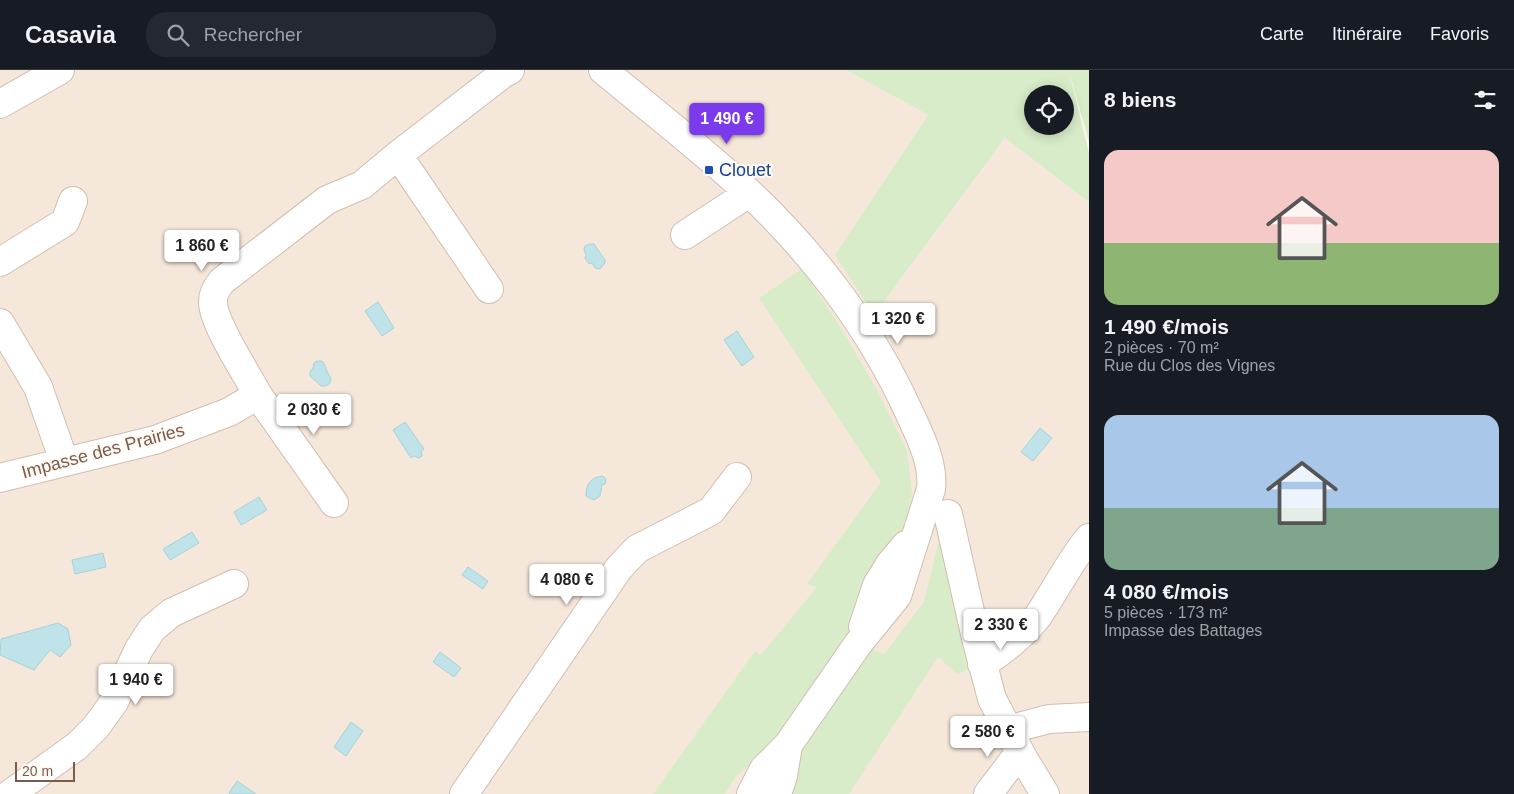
<!DOCTYPE html>
<html lang="fr">
<meta charset="utf-8">
<style>
:root{--surface:#171b24;--page:#242831;--text:#f1f3f6;--muted:#9ea1a6;--line:#363941;--accent:#7c3aed}
body{margin:0;font-family:Arial,sans-serif;background:var(--page);color:var(--text);height:100vh;display:flex;flex-direction:column;font-size:19px;white-space:nowrap}
*{box-sizing:border-box;margin:0}
p{font-size:16px;color:var(--muted)}
.icon{flex:none;width:28px;height:28px;fill:none;stroke:currentColor;stroke-width:2;stroke-linecap:round;stroke-linejoin:round}
.map{position:relative;flex:1;overflow:hidden}
.side{display:flex;flex-direction:column;background:var(--surface);width:425px}
.side>*{flex:none}
.tools{position:absolute;left:1024px;top:15px;display:grid;gap:10px}
.tools a{display:grid;place-items:center;width:50px;height:50px;border-radius:50%;background:var(--surface);box-shadow:0 2px 12px #0003;font-size:25px}
.scale{position:absolute;left:15px;bottom:12px;width:60px;box-sizing:border-box;padding-left:5px;border:2px solid #7a5c4d;border-top:0;font-size:14px;line-height:18px;white-space:nowrap;color:#7a5c4d;-webkit-text-stroke:4px #fffaf3;paint-order:stroke}
.price{position:absolute;translate:-50% -42px;padding:0 11px;border-radius:5px;background:#fff;color:#222;font-size:16px;line-height:32px;filter:drop-shadow(0 1px 2px #0008)}
.price::after{content:'';position:absolute;left:50%;top:30px;width:15px;height:11px;margin-left:-8px;background:inherit;clip-path:polygon(0 0,100% 0,50% 100%)}
.price.current{background:var(--accent);color:#fff}
ul{padding:0;list-style:none}
li{display:grid;align-content:center;gap:10px;height:265px;padding:0 15px}
li span{display:grid;place-items:center;height:155px;border-radius:15px;color:#555}
li>.icon{margin-inline-start:auto}
span .icon{width:90px;height:90px;fill:#fffc;stroke-width:1}
li b{font-size:21px}
h2{display:flex;justify-content:space-between;align-items:center;height:60px;padding:0 15px;font-size:21px}
header{display:flex;align-items:center;gap:30px;box-sizing:border-box;height:70px;padding:0 25px;background:var(--surface);border-bottom:1px solid var(--line)}
header strong{font-size:24px}
nav{display:flex;gap:28px;margin-inline-start:auto;font-size:18px}
.search{width:350px;height:45px;background:var(--page);display:flex;align-items:center;gap:12px;box-sizing:border-box;padding:0 18px;border-radius:20px;color:var(--muted);font-size:19px}
main{display:flex;flex:1;min-height:0}
.map>svg:first-child{display:block}
.residential{fill:#f5e8da}
.green{fill:#d8ecc9;fill-rule:evenodd}
.water{fill:#bfe3e8;stroke:#a5d3da}
.lines{fill:none;stroke-linecap:round;stroke-linejoin:round}
.minor-casing{stroke:#d1beb0;stroke-width:30}
.minor{stroke:#fff;stroke-width:28}
.transit-dot{fill:#1a4fb4;stroke:#fffaf3;stroke-width:2}
.labels{text-anchor:middle;dominant-baseline:central;stroke-width:4;stroke-linejoin:round;paint-order:stroke}
.transit-label{font-size:18px;fill:#164399;stroke:#fffaf3;text-anchor:start}
.street-label{font-size:18px;fill:#7a5c4d;stroke:#fffaf3}
</style>
<header>
<strong>Casavia</strong>
<div class="search"><svg class="icon" aria-label="search" viewBox="0 0 24 24"><circle cx="10" cy="10" r="6"/><path d="M15 15l6 6"/></svg>Rechercher</div>
<nav><a>Carte</a><a>Itinéraire</a><a>Favoris</a></nav>
</header>
<main>
<div class="map">
<svg width="1089" height="724" viewBox="0 0 1089 724">
<rect width="100%" height="100%" fill="#fdf6ec"/>
<path class="residential" d="M0,0h846l82,45 -92,140 38,60 131,-177 84,64v592h-1089z"/>
<path class="green" d="M846,0h243v72l-20,-71 20,82v49l-84,-64 -131,177 -39,-60 93,-140zM1032,24h33v32h-33z
M802,199l39,59 35,60 31,62 5,44 -7,37 -51,97 -79,116 -39,32 -11,18h-72l102,-143 6,4 56,-68 -10,-3 74,-102 -122,-184z
M938,474h7l24,111 -2,15 -10,4 -19,-17 -89,137h-66l17,-47 71,-98 13,5 40,-52z"/>
<path class="water" d="M590,174h4l11,16v3l-5,6 -5,-1 -3,-5 -3,1 -4,-6 1,-2 -2,-7 1,-3z
M378,232l16,26 -12,8 -17,-25z
M737,261l17,26 -12,9 -18,-26z
M317,291h5c4,4 4,11 9,17l-1,5 -4,3h-5l-11,-10v-4l3,-4 1,-5z
M405,352l19,27 -3,2 1,5 -3,2 -5,-2 -3,2 -18,-28z
M1040,358l12,10 -19,23 -12,-9z
M603,406l3,3 -1,5 -3,1 -2,11 -6,4 -8,-4c0,-12 5,-19 17,-20z
M259,427l8,13 -26,15 -7,-13z
M192,462l7,11 -29,17 -7,-11z
M103,483l3,14 -31,7 -3,-14z
M468,497l20,14 -5,8 -21,-14z
M58,553l10,6 3,16 -11,12 -10,-7 -16,20 -34,-15 1,-16z
M440,582l21,16 -7,9 -21,-15z
M351,652l12,9 -17,25 -12,-9z
M237,711l19,13h-26l-1,-1z"/>
<g class="lines">
<g class="minor-casing">
<path id="minor" d="M603,0c47,39 96,77 142,119 67,62 125,138 163,221 11,24 26,52 23,79l-34,107 -39,48 -70,101 -24,24 -13,25
M0,34l60,-34
M398,85l91,134
M685,165l64,-42
M0,192l65,-40 8,-21
M0,253l38,64 26,74
M258,325l76,108
M0,408l155,-38 74,-28 29,-17c-11,-21 -46,-73 -45,-94 0,-8 4,-14 9,-20l105,-81 35,-15 36,-30 106,-82 6,-3
M948,444l28,124 16,61 30,57 23,38
M863,557l14,-42 13,-21 16,-19
M982,594c19,-11 43,-31 56,-48 18,-26 31,-54 51,-78
M1007,660l42,-11 40,-2
M10,724l67,-48 19,-19 18,-25 25,-53 13,-20 19,-16 63,-29
M464,724l155,-226 18,-19 74,-38 26,-34
M777,724l6,-18 5,-31
M988,724l25,-33 9,-5"/>
</g>
<use href="#minor" class="minor"/>
</g>
<rect class="transit-dot" x="704" y="95" width="10" height="10" rx="2.5"/>
<g class="labels">
<g class="transit-label">
<text x="719" y="100">Clouet</text>
</g>
<g class="street-label">
<text transform="translate(103 381) rotate(-15)">Impasse des Prairies</text>
</g>
</g>
</svg>
<div class="tools">
<a><svg class="icon" aria-label="locate" viewBox="0 0 24 24"><circle cx="12" cy="12" r="6"/><path d="M12 2v4M12 18v4M2 12h4M18 12h4"/></svg></a>
</div>
<div class="scale">20 m</div>
<b class="price current" style="left:727px;top:75px">1 490 €</b>
<b class="price" style="left:202px;top:202px">1 860 €</b>
<b class="price" style="left:898px;top:275px">1 320 €</b>
<b class="price" style="left:314px;top:366px">2 030 €</b>
<b class="price" style="left:567px;top:536px">4 080 €</b>
<b class="price" style="left:1001px;top:581px">2 330 €</b>
<b class="price" style="left:136px;top:636px">1 940 €</b>
<b class="price" style="left:988px;top:688px">2 580 €</b>
</div>
<section class="side">
<h2>8 biens<svg class="icon" aria-label="filters" viewBox="0 0 24 24"><path d="M4 7h16M4 17h16"/><circle cx="9" cy="7" r="2"/><circle cx="15" cy="17" r="2"/></svg></h2>
<ul>
<li><span style="background:linear-gradient(#f6c9c9 60%,#8fb573 0)"><svg class="icon" aria-label="home" viewBox="0 0 24 24"><path d="M3 11l9-7 9 7M6 9v11h12V9"/></svg></span><div><b>1 490 €/mois</b><p>2 pièces · 70 m²</p><p>Rue du Clos des Vignes</p></div></li>
<li><span style="background:linear-gradient(#a9c7e8 60%,#7fa58c 0)"><svg class="icon" aria-label="home" viewBox="0 0 24 24"><path d="M3 11l9-7 9 7M6 9v11h12V9"/></svg></span><div><b>4 080 €/mois</b><p>5 pièces · 173 m²</p><p>Impasse des Battages</p></div></li>
</ul>
</section>
</main>
